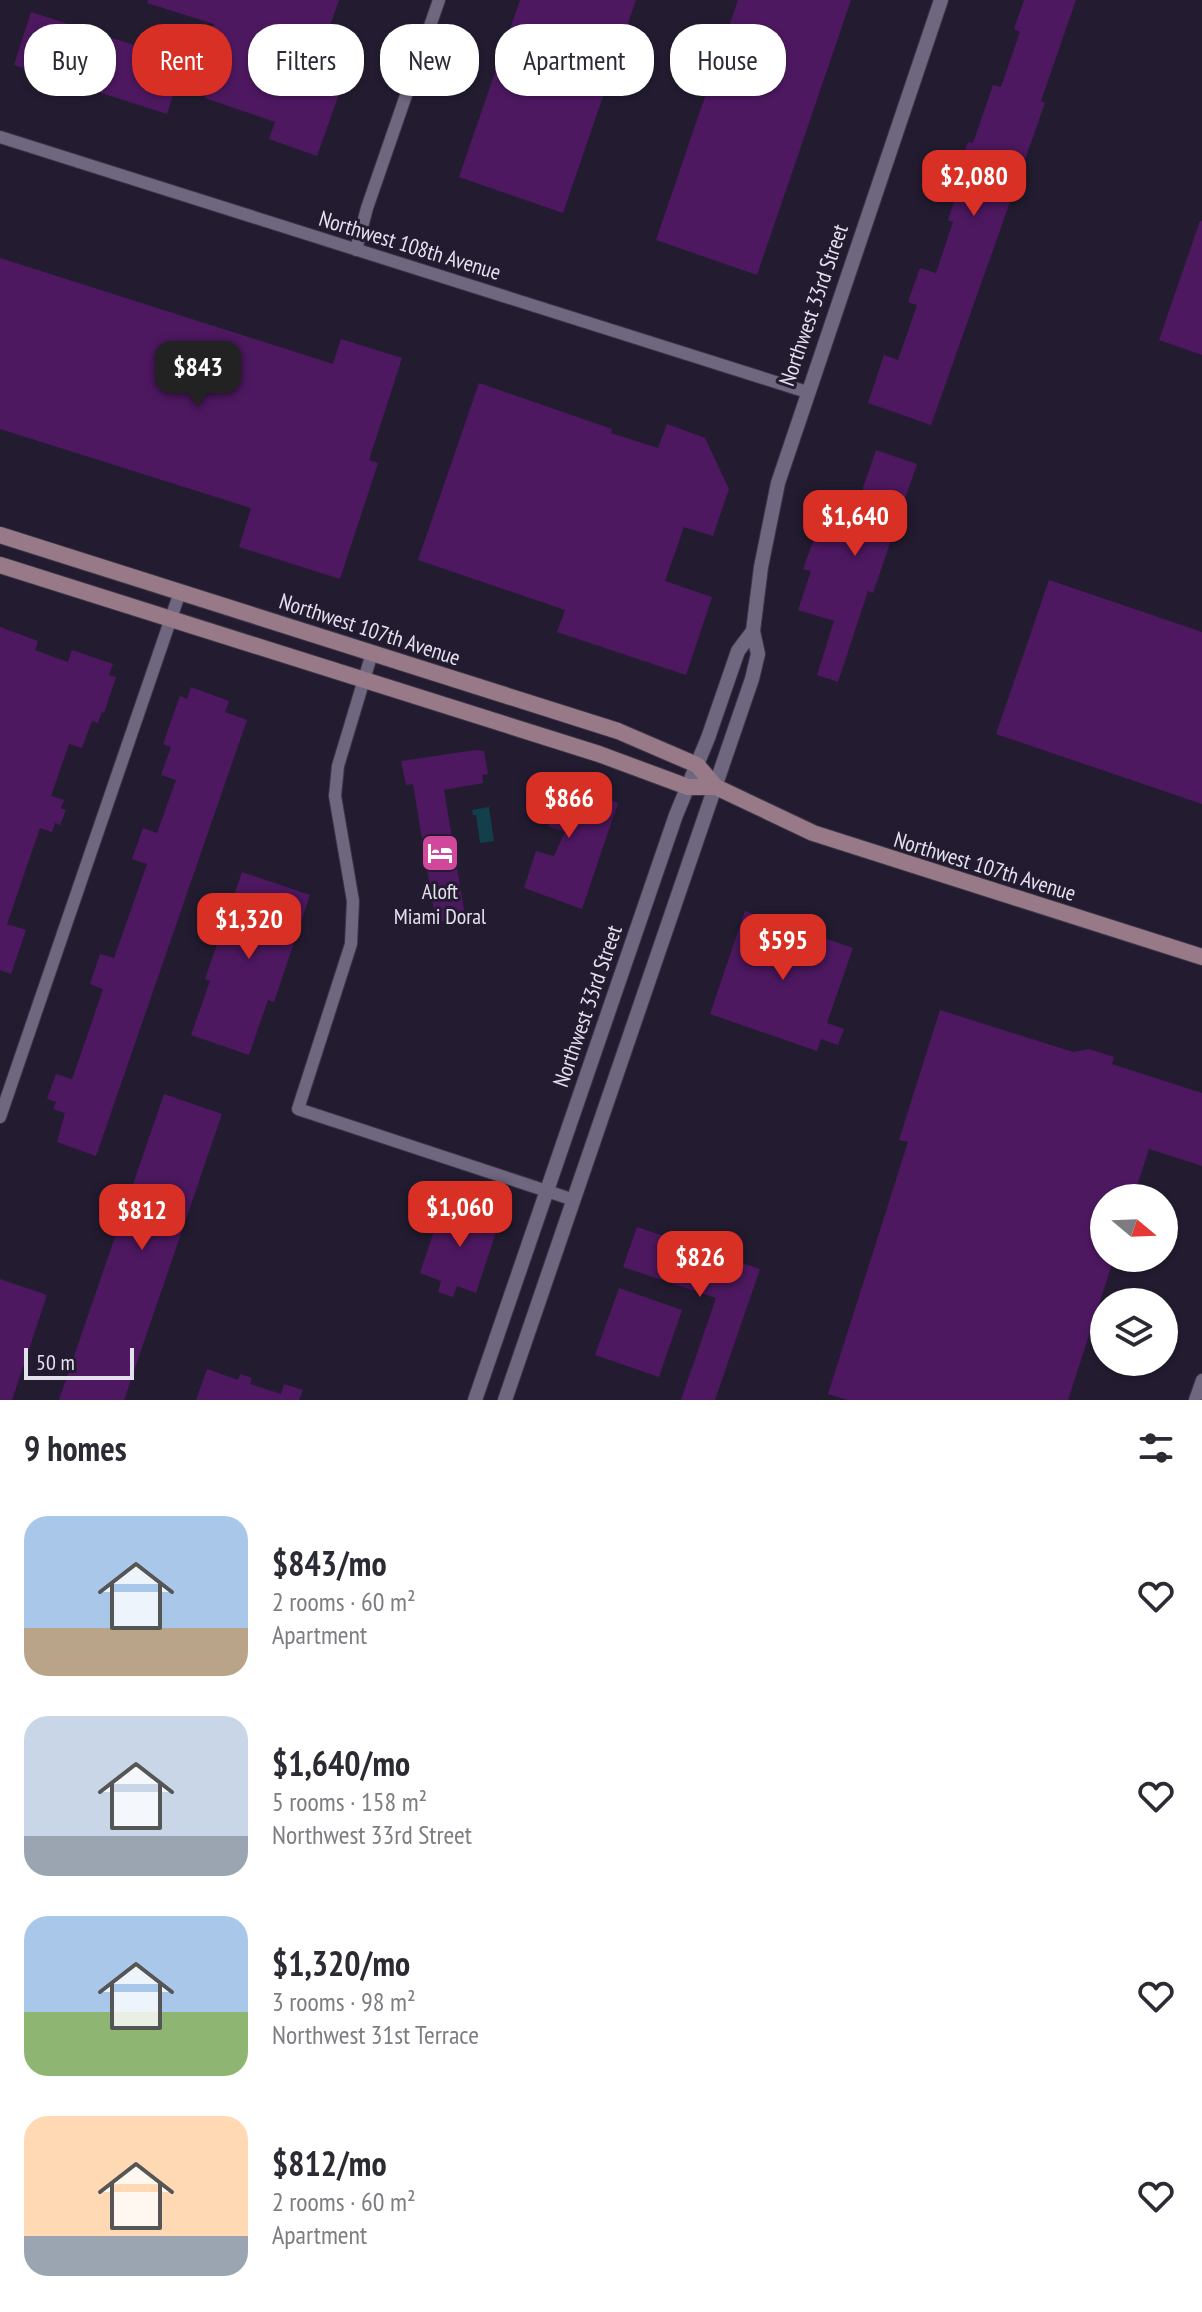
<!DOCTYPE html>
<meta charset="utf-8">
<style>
:root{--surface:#fff;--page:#f2f2f3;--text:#2b2b33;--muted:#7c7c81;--accent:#d93025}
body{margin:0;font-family:"PT Sans Narrow",sans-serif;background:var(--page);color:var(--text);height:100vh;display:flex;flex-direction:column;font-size:30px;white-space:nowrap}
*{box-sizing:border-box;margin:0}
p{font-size:26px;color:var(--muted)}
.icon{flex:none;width:44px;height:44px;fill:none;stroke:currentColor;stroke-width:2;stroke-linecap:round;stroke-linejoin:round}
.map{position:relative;height:1400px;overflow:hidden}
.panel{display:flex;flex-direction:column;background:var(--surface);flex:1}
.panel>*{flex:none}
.banner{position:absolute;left:24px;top:24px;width:800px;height:72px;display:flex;gap:16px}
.needle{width:52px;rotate:109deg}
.buttons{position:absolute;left:1090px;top:1184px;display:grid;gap:16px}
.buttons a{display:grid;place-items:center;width:88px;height:88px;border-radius:50%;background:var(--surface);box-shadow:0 2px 6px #0004;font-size:40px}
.scale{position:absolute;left:24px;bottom:20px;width:110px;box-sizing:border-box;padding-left:8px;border:4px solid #e4e0ee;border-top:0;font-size:22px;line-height:28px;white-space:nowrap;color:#e4e0ee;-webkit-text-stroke:6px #231c31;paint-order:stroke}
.price{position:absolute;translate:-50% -68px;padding:0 18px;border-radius:16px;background:var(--accent);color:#fff;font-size:26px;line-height:52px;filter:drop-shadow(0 2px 4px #0008)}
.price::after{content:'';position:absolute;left:50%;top:48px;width:24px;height:18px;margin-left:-12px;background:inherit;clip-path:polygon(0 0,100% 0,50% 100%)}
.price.on{background:#222;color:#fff}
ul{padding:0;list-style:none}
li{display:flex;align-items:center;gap:24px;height:200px;padding:0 24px}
li span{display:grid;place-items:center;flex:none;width:224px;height:160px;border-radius:24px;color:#555}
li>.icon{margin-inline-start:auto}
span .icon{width:96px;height:96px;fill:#fffc;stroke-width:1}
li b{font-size:34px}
h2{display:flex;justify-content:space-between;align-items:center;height:96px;padding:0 24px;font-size:34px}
.chip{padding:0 28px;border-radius:32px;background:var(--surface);box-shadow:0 2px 6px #0004;font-size:28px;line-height:72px}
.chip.on{background:var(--accent);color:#fff}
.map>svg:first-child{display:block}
.water{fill:#123f49}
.building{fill:#4d1860}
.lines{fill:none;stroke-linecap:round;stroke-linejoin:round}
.minor-casing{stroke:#3c3647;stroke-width:14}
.tertiary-casing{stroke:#3c3647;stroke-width:16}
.secondary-casing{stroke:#3c3647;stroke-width:18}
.minor{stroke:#6e677f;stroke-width:12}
.tertiary{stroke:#6e677f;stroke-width:14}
.secondary{stroke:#987987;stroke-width:16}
.labels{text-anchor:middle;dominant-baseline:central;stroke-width:6;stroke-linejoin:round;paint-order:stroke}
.street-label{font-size:22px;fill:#e4e0ee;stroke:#231c31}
.poi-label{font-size:22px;fill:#e4e0ee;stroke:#231c31}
</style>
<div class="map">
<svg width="1202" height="1400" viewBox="0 0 1202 1400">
<rect width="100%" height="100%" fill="#231c31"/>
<path class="water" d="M489,807l5,34 -14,2 -4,-28h-3l-1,-5z"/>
<path class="building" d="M148,0h191l-16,45 16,6 -13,39 13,4 -22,62 -48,-17 6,-17 -70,-24 8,-23 -15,-5 16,-46 -67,-21z
M520,0h116l-73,213 -104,-36z
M738,0h113l-94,275 -101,-35z
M1024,0h52l-35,101 4,2 -114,322 -63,-22 16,-48 14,5 19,-55 -9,-3 12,-34 16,5 17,-51 -5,-2 14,-43 -6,-2 12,-33 5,1 20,-58 8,2 19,-55 -6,-3z
M31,12l153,49 -17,53 -153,-49z
M1200,221h2v134l-43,-15z
M0,258l333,106 8,-25 61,19 -33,102 9,3 -38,116 -101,-32 12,-39 -251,-79z
M479,383l133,46 -1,4 47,15 9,-24 38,14 24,51 -16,47 -29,-9 -19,54 47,16 -26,78 -129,-43 8,-22 -147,-50z
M876,450l41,14 -44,129 -5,-2 -30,91 -21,-7 17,-54 -36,-11 13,-39 -8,-2 15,-41 28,9z
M1049,580l153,52v172l-206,-70z
M0,627l38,14 -3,9 33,12 4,-12 41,14 -4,11 7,2 -12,36 -2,-1 -4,11 -6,-2 -10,27 -13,-4 -18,52 13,4 -3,8 5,2 -6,15 -5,-2 -3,9 -12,-4 -33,96 19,6 -15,44 -11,-4z
M191,687l38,14 -4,11 22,8 -151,436 -39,-14 8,-29 -12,-4 3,-7 -9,-3 9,-25 16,5 13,-37 18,-53 -13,-5 10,-30 14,4 33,-94 -15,-5 11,-31 14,5 19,-53 -15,-5 10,-28 -8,-3 17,-48 7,3z
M476,750l8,1 4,23 -6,1 1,8 -39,7 21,126 -29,7 -23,-139 -7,1 -5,-24z
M532,775l86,28 -36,106 -58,-21 12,-37 18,5 11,-24 -17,-6 3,-8 -25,-8 5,-15 -5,-2z
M242,872l68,23 -36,107 -6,-2 -19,55 -58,-20 19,-54 -5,-2z
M745,911l108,37 -26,75 17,6 -6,16 -17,-6 -4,12 -107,-37z
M940,1010l133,42 16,-3 25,8 -2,7 90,29v73l-53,-17 -16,49h-29v60h10l-46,142h-221l-19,-6 80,-252 -9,-2z
M164,1094l58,20 -98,286h-65z
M460,1201l11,4 -1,5 30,10 -24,73 -19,-7 -4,11 -15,-5 3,-11 -21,-8 22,-66 14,5z
M637,1227l123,42 -45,131h-34l35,-102 -93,-31z
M0,1279l47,16 -35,105h-12z
M619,1288l63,22 -23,67 -64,-22z
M207,1369l31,11 2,-6 12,4 -2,6 31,10 3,-10 19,6 -4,10h-103z"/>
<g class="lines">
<g class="minor-casing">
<path id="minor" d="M0,137l807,255
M356,250l11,-42 72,-208
M372,653l-34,113 -3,30 18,105 -2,43 -53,165 276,91
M0,1117l180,-525
M1195,1400l7,-20"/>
</g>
<g class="tertiary-casing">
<path id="tertiary" d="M475,1400l201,-585 32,-77 30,-87 15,-20
M505,1400l247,-721 6,-25 -5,-23 8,-64 17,-84 163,-483"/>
</g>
<g class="secondary-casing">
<path id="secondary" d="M0,535l618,196 79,34 19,22 97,46 389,124
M0,565l599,189 89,33h28"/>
</g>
<use href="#minor" class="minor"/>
<use href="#tertiary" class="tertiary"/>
<use href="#secondary" class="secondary"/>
</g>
<defs>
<g id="hotel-square" transform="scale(2)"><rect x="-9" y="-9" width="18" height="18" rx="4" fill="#d1479c" stroke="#231c31"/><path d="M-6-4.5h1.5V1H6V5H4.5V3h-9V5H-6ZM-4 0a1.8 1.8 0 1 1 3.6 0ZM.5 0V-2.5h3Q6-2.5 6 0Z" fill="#fff"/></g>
</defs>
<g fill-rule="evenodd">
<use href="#hotel-square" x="440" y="853"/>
</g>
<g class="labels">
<g class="street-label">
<text transform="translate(410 245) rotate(17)">Northwest 108th Avenue</text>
<text transform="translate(813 305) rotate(-71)">Northwest 33rd Street</text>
<text transform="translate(370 629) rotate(18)">Northwest 107th Avenue</text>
<text transform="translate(985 866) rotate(17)">Northwest 107th Avenue</text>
<text transform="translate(587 1006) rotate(-71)">Northwest 33rd Street</text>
</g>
<g class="poi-label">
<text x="440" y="891">Aloft<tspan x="440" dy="25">Miami Doral</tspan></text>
</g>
</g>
</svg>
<div class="buttons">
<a><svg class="needle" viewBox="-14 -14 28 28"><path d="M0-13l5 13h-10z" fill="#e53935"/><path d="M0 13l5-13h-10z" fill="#7c7c81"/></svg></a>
<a><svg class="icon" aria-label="layers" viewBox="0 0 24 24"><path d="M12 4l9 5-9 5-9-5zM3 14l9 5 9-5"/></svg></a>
</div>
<div class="scale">50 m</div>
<b class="price" style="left:974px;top:218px">$2,080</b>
<b class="price on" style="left:198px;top:409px">$843</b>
<b class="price" style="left:855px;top:558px">$1,640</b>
<b class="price" style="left:569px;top:840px">$866</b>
<b class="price" style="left:249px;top:961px">$1,320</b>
<b class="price" style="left:783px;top:982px">$595</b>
<b class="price" style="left:460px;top:1249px">$1,060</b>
<b class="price" style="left:142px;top:1252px">$812</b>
<b class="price" style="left:700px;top:1299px">$826</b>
<div class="banner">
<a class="chip">Buy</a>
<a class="chip on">Rent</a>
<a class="chip">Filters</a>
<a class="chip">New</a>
<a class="chip">Apartment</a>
<a class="chip">House</a>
</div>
</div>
<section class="panel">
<h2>9 homes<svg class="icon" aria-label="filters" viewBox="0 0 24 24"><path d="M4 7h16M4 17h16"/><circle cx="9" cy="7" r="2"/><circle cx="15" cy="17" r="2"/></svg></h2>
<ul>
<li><span style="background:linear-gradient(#a9c7e8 70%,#b9a48a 0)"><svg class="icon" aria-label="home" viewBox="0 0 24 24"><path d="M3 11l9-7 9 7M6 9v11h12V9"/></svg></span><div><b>$843/mo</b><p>2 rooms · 60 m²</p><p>Apartment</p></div><svg class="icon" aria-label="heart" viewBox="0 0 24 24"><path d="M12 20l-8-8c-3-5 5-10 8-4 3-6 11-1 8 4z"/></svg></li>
<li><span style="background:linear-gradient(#c9d6e8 75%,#9aa5b1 0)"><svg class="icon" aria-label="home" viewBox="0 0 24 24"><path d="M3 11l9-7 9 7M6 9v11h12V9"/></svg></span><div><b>$1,640/mo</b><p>5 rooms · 158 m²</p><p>Northwest 33rd Street</p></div><svg class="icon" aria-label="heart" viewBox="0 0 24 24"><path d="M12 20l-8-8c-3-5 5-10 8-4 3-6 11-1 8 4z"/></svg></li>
<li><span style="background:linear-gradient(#a9c7e8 60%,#8fb573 0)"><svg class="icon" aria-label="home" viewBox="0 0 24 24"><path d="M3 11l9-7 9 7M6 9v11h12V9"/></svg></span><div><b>$1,320/mo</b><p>3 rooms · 98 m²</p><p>Northwest 31st Terrace</p></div><svg class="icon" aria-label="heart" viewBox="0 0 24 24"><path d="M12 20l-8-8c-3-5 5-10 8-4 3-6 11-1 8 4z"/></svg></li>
<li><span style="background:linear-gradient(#ffd9b3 75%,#9aa5b1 0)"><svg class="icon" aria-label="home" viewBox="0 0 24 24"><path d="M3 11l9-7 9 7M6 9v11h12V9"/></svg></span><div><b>$812/mo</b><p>2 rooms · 60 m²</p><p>Apartment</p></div><svg class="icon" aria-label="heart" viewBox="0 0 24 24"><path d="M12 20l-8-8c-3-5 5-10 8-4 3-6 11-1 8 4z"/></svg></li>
</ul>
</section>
